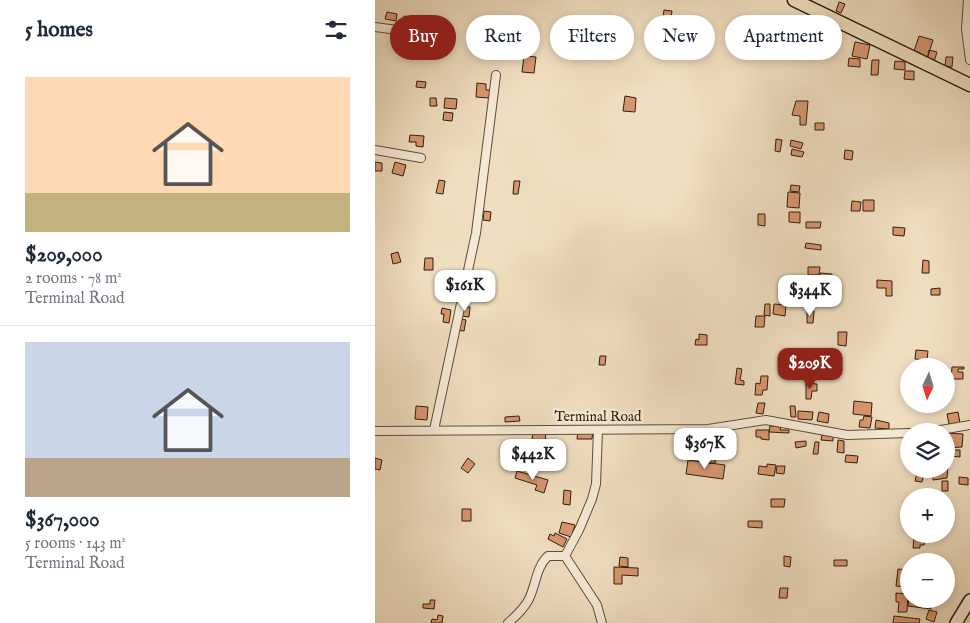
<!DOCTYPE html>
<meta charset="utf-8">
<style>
:root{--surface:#fff;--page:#f6f6f7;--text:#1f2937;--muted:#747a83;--line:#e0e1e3;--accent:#8f2418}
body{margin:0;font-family:"IM FELL English",serif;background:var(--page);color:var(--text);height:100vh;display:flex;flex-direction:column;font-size:19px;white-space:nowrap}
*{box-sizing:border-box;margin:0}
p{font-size:16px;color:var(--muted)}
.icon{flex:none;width:28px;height:28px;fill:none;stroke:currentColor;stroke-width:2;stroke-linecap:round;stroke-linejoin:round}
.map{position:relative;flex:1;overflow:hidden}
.details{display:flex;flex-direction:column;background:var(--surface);width:375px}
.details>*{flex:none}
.banner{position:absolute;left:15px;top:15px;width:475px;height:45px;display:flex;gap:10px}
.needle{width:32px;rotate:184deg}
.controls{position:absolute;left:525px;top:358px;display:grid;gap:10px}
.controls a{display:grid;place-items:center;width:55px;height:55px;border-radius:50%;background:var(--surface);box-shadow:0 2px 8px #0003;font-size:25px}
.price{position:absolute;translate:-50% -42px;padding:0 11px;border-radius:10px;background:#fff;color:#222;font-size:16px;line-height:32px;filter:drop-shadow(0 1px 2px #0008)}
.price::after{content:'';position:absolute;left:50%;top:30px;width:15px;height:11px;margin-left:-8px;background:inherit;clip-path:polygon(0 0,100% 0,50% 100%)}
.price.selected{background:var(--accent);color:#fff}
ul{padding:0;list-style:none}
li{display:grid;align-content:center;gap:10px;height:265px;padding:0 25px}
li+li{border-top:1px solid var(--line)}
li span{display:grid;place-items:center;height:155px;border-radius:0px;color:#555}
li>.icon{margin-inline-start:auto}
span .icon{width:90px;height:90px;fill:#fffc;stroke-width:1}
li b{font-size:21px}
h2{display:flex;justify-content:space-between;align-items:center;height:60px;padding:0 25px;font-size:21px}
.tag{padding:0 18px;border-radius:22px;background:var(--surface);box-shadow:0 2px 8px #0003;font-size:18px;line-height:45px}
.tag.selected{background:var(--accent);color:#fff}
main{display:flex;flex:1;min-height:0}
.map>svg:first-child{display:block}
.building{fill:#d8966e;stroke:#2e1f0f}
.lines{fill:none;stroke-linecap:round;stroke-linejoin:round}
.street-casing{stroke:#5e4e3b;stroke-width:10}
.secondary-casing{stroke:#2e1f0f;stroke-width:14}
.primary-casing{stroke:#2e1f0f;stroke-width:15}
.street{stroke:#f5e9d5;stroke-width:8}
.secondary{stroke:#f5e9d5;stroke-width:11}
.primary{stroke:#efddbf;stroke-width:12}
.labels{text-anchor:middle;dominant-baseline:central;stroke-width:5;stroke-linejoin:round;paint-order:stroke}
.street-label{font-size:14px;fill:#2e1f0f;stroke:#f5e9d5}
</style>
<main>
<section class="details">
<h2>5 homes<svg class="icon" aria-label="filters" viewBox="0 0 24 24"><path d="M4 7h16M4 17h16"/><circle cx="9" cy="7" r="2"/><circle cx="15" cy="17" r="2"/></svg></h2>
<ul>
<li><span style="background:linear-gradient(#ffd9b3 75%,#c2b280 0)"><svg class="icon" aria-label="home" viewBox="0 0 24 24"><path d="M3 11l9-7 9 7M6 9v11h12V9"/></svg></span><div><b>$209,000</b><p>2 rooms · 78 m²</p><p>Terminal Road</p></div></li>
<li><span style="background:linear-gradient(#c9d6e8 75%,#b9a48a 0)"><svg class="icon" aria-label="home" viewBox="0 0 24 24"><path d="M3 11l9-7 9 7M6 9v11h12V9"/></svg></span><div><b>$367,000</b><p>5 rooms · 143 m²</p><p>Terminal Road</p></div></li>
</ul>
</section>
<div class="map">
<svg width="595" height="623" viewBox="0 0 595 623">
<rect width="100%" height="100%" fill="#efddbf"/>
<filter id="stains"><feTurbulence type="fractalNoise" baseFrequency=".004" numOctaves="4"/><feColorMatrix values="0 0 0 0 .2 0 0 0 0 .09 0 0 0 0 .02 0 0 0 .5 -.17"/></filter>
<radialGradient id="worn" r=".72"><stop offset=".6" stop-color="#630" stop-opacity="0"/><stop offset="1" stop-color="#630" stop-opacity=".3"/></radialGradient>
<path class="building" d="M464,2l6,2 -4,9 -5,-2z
M289,10l8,1 -1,7 -8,-1z
M12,12l10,2 -1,7 -11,-2z
M29,16l6,1 -1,12h-6z
M361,20l9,1 -1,10 -9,-1z
M110,22l17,1v9l-18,-1z
M227,25l11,1v5l-12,-1z
M275,29h10v10l-11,-1z
M212,31l8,1 -1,9 -8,-1z
M544,36l14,4 -6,19 -14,-5z
M46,41l1,7 -8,1 -1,-7z
M480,42l15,3 -3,14 -15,-3z
M554,50l8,2 -3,10 -7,-2z
M149,56l12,1 -2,16 -12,-1z
M571,57h7l-1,10 -7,-1z
M474,58l11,1v8l-12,-1z
M497,60h7l-1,15h-7z
M520,61l10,1v8l-11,-1z
M530,71h9v9l-10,-1z
M42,81l9,1 -1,6 -9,-1z
M102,83l9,1v6h4l-1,8 -13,-1z
M250,96l11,2 -1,14 -12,-1z
M55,98h6l1,8h-7z
M70,98l12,1 -1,10 -12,-1z
M421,101h12l-2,24h-6v-9l-8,-1z
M69,112l9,1 -1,8 -9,-1z
M440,123h9v7h-9z
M35,135l14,1 -1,11 -7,-1v-4h-7z
M401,139l6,1 -2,12 -5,-1z
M416,140l12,3 -2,6 -11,-3z
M417,149l12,3 -2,5 -11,-2z
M470,150l8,1 -1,9 -8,-1z
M0,162l7,1v8h-7z
M20,162l11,3 -3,11 -11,-3z
M64,180l6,1 -2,13 -7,-1z
M139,181h6l-2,13h-5z
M416,185l9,1 -1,6 -9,-1z
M413,192l12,1 -1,15 -12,-1z
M488,200h11v11h-11z
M477,201l9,1 -1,9h-9z
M109,211l7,1 -1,9 -7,-1z
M414,212h11v11l-11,-1z
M383,214h7v12l-7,-1z
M431,222h15l-1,6h-14z
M518,227l12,1 -1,8 -11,-1z
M431,243l15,2v5l-16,-2z
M23,252l3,10 -8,2 -2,-10z
M50,258h8v12h-9z
M548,260l6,1v12h-7z
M433,267h12l-1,8h-11z
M445,273l12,1v7h-12z
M502,280l15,1v15h-6v-8h-9z
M565,288v7h-9v-6z
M390,304h5v12l-6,-1z
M399,304l12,1 -1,11 -12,-2z
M86,306l9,1 -1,10 -9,-1z
M67,308l9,2 -2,13 -6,-1 1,-8h-3z
M432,311h7l-1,12h-6z
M381,316h9l-1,11h-9z
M83,318l8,2 -2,11 -8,-1z
M463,332h9l-1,14 -8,-1z
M324,334l8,1v10h-12l1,-6 3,1z
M541,350l12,1 -1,9 -12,-1z
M225,356h6l-1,9h-6z
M577,367h12v2h-6v3h5v7h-12z
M362,368l5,1 -2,11 4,1v4l-9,-1z
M386,376h7l-1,14h-4l-1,5h-7l1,-12 4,1z
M431,383l11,1v7h-5l-1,8h-5z
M479,401l18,2 -1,13 -18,-2z
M383,403h7l-2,11 -7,-1z
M41,406l12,1 -1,13 -12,-1z
M415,406h5l1,11h-5z
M423,411l15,1 -1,8 -14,-1z
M444,412l10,2 -1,9 -11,-2z
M583,412l2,11 -11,1 -2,-10z
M144,416l1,5 -15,1v-5z
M489,416l8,1 -2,11 -11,-1 1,-7h3z
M501,420l13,3v6l-14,-1z
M395,426l11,1 -1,3h9v3l-20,-1z
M158,430l13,2 -1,10 -13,-2z
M203,430l15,1 -1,8h-15z
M381,430h13v10l-8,-1v-2h-5z
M571,433l17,1 -1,13 -16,1z
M447,435l11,1v5l-12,-1z
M463,440l6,1v12l-7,-1z
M431,441v5l-10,2 -1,-6z
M440,442h4l-1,12h-5z
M571,450h14v7l-10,-1v7h-4z
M471,455l12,1 -1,7 -12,-1z
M332,456l9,1 -1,6h-9z
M0,458l7,2 -2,10 -5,-1z
M93,458l7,6 -7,9 -7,-5z
M313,460l37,5 -2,14 -37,-5z
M392,464l9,1 -2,11 -16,-2 1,-8 8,1z
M402,466h8l-1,8 -8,-1z
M571,466h2l-1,12 -14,2v-9l13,-2z
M142,471l31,9 -4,13 -9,-3 2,-5 -22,-7z
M542,473l7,1 -2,8 -7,-1z
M584,477l9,1v7l-9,-1z
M567,481h6v10h-6z
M189,490l7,1 -1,14 -7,-1z
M396,499h14l-1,8h-13z
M87,509h9v12h-9z
M373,521h14v7l-14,-1z
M187,522l13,3 -4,12 -12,-4z
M180,533l12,6 -4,8 -15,-8 2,-5 4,2z
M539,538h11l-1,7h-4v3h-7z
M409,556l7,1 -1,10 -6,-1z
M245,557l8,1v9l-9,-1z
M459,560h13v6h-13z
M239,567l24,1v8l-16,-1v9h-8z
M523,569l10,1 -3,17 -9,-1z
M405,588h8l-1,10h-8z
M521,593l12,1 -1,18h-9l1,-10h-3z
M534,597l23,2 -1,10 -23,-3z
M55,600h5l-1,9 -11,-1v-4h7z
M554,610l8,2 -3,10 -8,-3z
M63,615l5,1 -1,7h-11l1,-4 5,1z
M519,616l26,3 -1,4h-26z"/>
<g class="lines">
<g class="street-casing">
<path id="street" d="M593,0l-2,29 4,31
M0,27l73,10
M0,150l46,8
M59,430l42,-197 20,-158
M0,431l333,-2 58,-9 81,15 62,-2
M560,431l35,-6
M190,556l32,49 5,18
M133,623c8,-7 16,-14 21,-24 7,-14 7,-32 19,-43h17l14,-26 13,-31 4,-15 2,-54"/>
</g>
<g class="secondary-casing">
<path id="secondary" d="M581,623l14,-23"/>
</g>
<g class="primary-casing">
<path id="primary" d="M419,0l176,85"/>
</g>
<use href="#street" class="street"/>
<use href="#secondary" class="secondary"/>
<use href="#primary" class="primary"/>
</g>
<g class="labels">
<g class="street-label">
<text x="223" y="417">Terminal Road</text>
</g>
</g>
<rect width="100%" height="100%" filter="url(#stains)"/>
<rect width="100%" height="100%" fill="url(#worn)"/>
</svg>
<div class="controls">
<a><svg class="needle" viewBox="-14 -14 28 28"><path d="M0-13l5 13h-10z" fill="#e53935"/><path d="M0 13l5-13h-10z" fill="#747a83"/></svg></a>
<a><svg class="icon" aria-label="layers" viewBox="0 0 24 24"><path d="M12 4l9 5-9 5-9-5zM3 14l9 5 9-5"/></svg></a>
<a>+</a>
<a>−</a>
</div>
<b class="price" style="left:90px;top:312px">$161K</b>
<b class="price" style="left:435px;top:317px">$344K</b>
<b class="price selected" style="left:435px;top:390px">$209K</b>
<b class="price" style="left:330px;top:470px">$367K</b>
<b class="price" style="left:158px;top:481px">$442K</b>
<div class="banner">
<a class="tag selected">Buy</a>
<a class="tag">Rent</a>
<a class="tag">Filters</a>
<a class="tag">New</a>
<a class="tag">Apartment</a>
</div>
</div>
</main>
